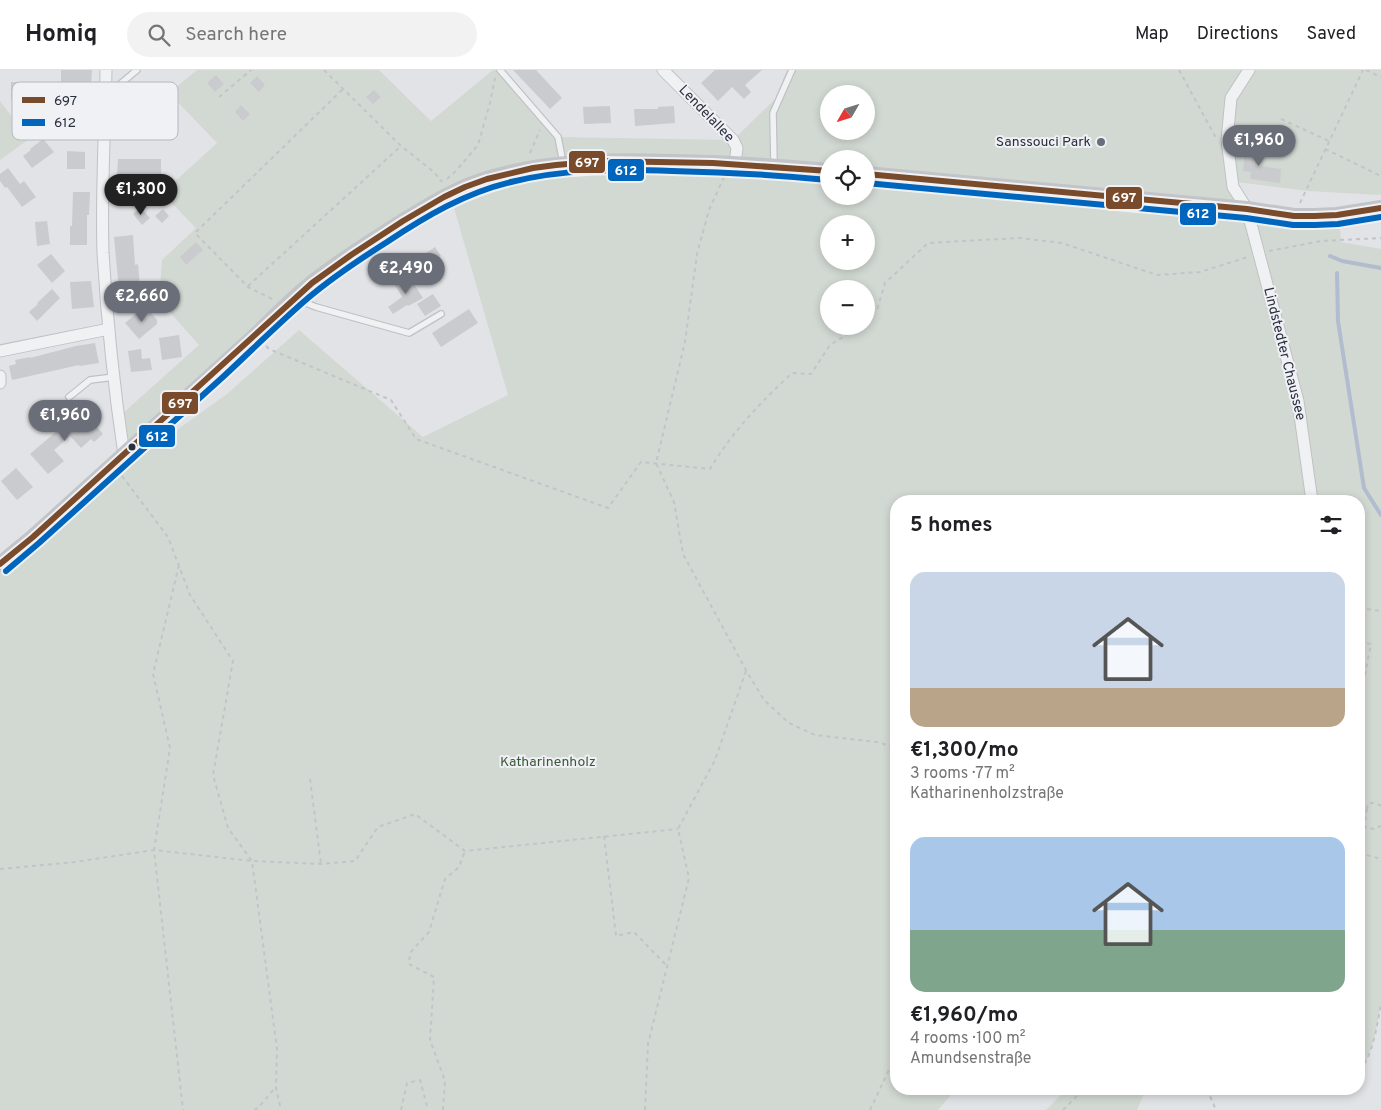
<!DOCTYPE html>
<meta charset="utf-8">
<style>
:root{--surface:#fff;--page:#f2f2f2;--text:#202124;--muted:#757577;--line:#e0e0e0;--accent:#6a6e79}
body{margin:0;font-family:Overpass,sans-serif;background:var(--page);color:var(--text);height:100vh;display:flex;flex-direction:column;font-size:19px;white-space:nowrap}
*{box-sizing:border-box;margin:0}
p{font-size:16px;color:var(--muted)}
.icon{flex:none;width:28px;height:28px;fill:none;stroke:currentColor;stroke-width:2;stroke-linecap:round;stroke-linejoin:round}
.map{position:relative;flex:1;overflow:hidden}
.panel{position:absolute;left:890px;top:425px;width:475px;height:600px;display:flex;flex-direction:column;background:var(--surface);border-radius:20px;box-shadow:0 2px 8px #0003}
.panel>*{flex:none}
.needle{width:32px;rotate:231deg}
.buttons{position:absolute;left:820px;top:15px;display:grid;gap:10px}
.buttons a{display:grid;place-items:center;width:55px;height:55px;border-radius:50%;background:var(--surface);box-shadow:0 2px 8px #0003;font-size:25px}
.price{position:absolute;translate:-50% -42px;padding:0 11px;border-radius:18px;background:var(--accent);color:#fff;font-size:16px;line-height:32px;filter:drop-shadow(0 1px 2px #0008)}
.price::after{content:'';position:absolute;left:50%;top:30px;width:15px;height:11px;margin-left:-8px;background:inherit;clip-path:polygon(0 0,100% 0,50% 100%)}
.price.on{background:#222;color:#fff}
ul{padding:0;list-style:none}
li{display:grid;align-content:center;gap:10px;height:265px;padding:0 20px}
li span{display:grid;place-items:center;height:155px;border-radius:15px;color:#555}
li>.icon{margin-inline-start:auto}
span .icon{width:90px;height:90px;fill:#fffc;stroke-width:1}
li b{font-size:21px}
h2{display:flex;justify-content:space-between;align-items:center;height:60px;padding:0 20px;font-size:21px}
header{display:flex;align-items:center;gap:30px;box-sizing:border-box;height:70px;padding:0 25px;background:var(--surface);border-bottom:1px solid var(--line)}
header strong{font-size:24px}
nav{display:flex;gap:28px;margin-inline-start:auto;font-size:18px}
.search{width:350px;height:45px;background:var(--page);display:flex;align-items:center;gap:12px;box-sizing:border-box;padding:0 18px;border-radius:28px;color:var(--muted);font-size:19px}
.map>svg:first-child{display:block}
.green{fill:#d2d9d2;fill-rule:evenodd}
.lines{fill:none;stroke-linecap:round;stroke-linejoin:round}
.stream{stroke:#b2bccf;stroke-width:4}
.building{fill:#cacbce}
.lane-casing{stroke:#c0c1c4;stroke-width:8}
.street-casing{stroke:#c0c1c4;stroke-width:13}
.path{stroke:#c3c4c9;stroke-width:2;stroke-dasharray:4 4;stroke-linecap:butt}
.lane{stroke:#f0f1f3;stroke-width:5.5}
.street{stroke:#f0f1f3;stroke-width:11}
.secondary{stroke:#c2c4c8;stroke-width:16}
.bus-1-casing{stroke:#eff1f5;stroke-width:10}
.bus-2-casing{stroke:#eff1f5;stroke-width:10}
.bus-1{stroke:#7a4b2a;stroke-width:6}
.bus-2{stroke:#0065bd;stroke-width:6}
.poi-dot{fill:#6a6e79;stroke:#eff1f5;stroke-width:2}
.bus-dot{fill:#2a2f3e;stroke:#eff1f5;stroke-width:2}
.labels{text-anchor:middle;dominant-baseline:central;stroke-width:4;stroke-linejoin:round;paint-order:stroke}
.street-label{font-size:14px;fill:#2a2f3e;stroke:#eff1f5}
.poi-label{font-size:14px;fill:#2a2f3e;stroke:#eff1f5;text-anchor:end}
.park-label{font-size:14px;fill:#3a5838;stroke:#eff1f5}
.key{fill:#eff1f5;stroke:#b4b7be;stroke-width:1}
.key-label{font-size:14px;fill:#2a2f3e}
.line-badge{stroke:#eff1f5;stroke-width:2}
.badge-label{font-size:14px;text-anchor:middle;font-weight:bold;fill:#fff}
</style>
<header>
<strong>Homiq</strong>
<div class="search"><svg class="icon" aria-label="search" viewBox="0 0 24 24"><circle cx="10" cy="10" r="6"/><path d="M15 15l6 6"/></svg>Search here</div>
<nav><a>Map</a><a>Directions</a><a>Saved</a></nav>
</header>
<div class="map">
<svg width="1381" height="1040" viewBox="0 0 1381 1040">
<rect width="100%" height="100%" fill="#e2e3e6"/>
<path class="green" d="M197,0h182l52,51 62,-51h7l58,67 175,3 42,-41 12,-29h462l-18,28 -1,40 4,-40 19,-28h128v124l-3,1 -70,-4 -71,-9 10,27 47,7 46,12 1,14 40,7v756c-4,18 -8,53 -22,65v-569h-463v588h60l-18,21h-938v-538l121,-102 106,-76 72,-64 124,107 85,-42 -58,-201 -129,82 -197,179 -11,-33 86,-77 -40,-45 3,-40 34,-32 -34,-35 55,-50 -48,-50zM829,24h37v37h-37zM829,89h37v37h-37zM829,154h37v37h-37zM829,219h37v37h-37z
M0,31l29,38 -29,21z
M1067,1019h79l-9,21h-91z"/>
<g class="lines">
<path class="stream" d="M1330,186l12,5 39,7
M1337,203l1,48 26,167 17,27"/>
</g>
<path class="building" d="M61,0h31l-1,14h-30z
M513,0h23l26,28 -12,11z
M715,0h47l-17,15 6,7 -7,7 -12,-12 -14,14 -17,-18z
M216,5l8,9 -9,8 -8,-9z
M257,6l8,9 -6,7 -9,-9z
M11,12h17v18l-17,-1z
M374,20l7,7 -8,7 -7,-7z
M241,35l9,9 -7,7 -8,-9z
M610,36l1,17 -27,1 -1,-17z
M674,36l1,17 -40,3 -1,-17h24v-2z
M43,69l11,13 -22,16 -9,-12 8,-6 -1,-1z
M1246,71l9,3 -2,21 28,4 -1,14 -30,-4 1,-7 -8,-1z
M67,81l18,1v17h-18z
M118,89h43v30h-13v-9l-31,-1z
M8,98l12,16 4,-3 12,16 -14,10 -15,-20 -2,1 -5,-7v-7z
M73,122h17l-1,23h-2v30h-17v-19h2z
M140,137l10,11 -8,7 -9,-11z
M163,139l6,7 -7,7 -7,-7z
M47,151l3,23 -13,2 -2,-24z
M133,165l2,30 3,-1 2,24 -21,2 -5,-53z
M196,172l7,8 -17,15 -6,-8z
M435,177l6,9 -15,10 -6,-9z
M51,184l14,17 -13,12 -15,-18z
M408,205l15,23 -15,8 -1,-1 -14,9 -5,-7 14,-10 -8,-13z
M91,211l3,26 -22,2 -2,-27z
M52,219l8,9 -23,23 -8,-9 9,-8 -1,-1z
M433,224l8,12 -16,10 -8,-12z
M145,236l12,14v4l-18,15 -14,-16z
M469,239l9,14 -37,24 -9,-14z
M179,265l3,22 -20,3 -3,-22z
M95,273l4,20 -19,3 -1,-1 -67,15 -3,-14 7,-2 -1,-4 15,-3v1l46,-12z
M141,279l1,10 8,-1 2,12 -21,2 -3,-21z
M79,342l14,16 3,-2 7,8 -9,8 -3,-3 -10,9 -11,-12 -16,14 10,11 -16,13 -18,-20z
M16,398l17,19 -16,13 -16,-19z"/>
<g class="lines">
<g class="lane-casing">
<path id="lane" d="M500,0l58,67 5,26
M105,20h8l24,-20
M774,94l-1,-51 19,-43
M296,229l20,8 93,26 32,-19
M69,327l21,-17 24,-3"/>
</g>
<g class="street-casing">
<path id="street" d="M106,0c-1,61 -5,122 -3,183 4,68 11,135 21,202
M663,0l70,70 4,8 -2,15
M1249,0l-18,28 -4,42 6,47 14,22 51,192 14,100
M0,281l109,-22
M0,306v7"/>
</g>
<path class="path" d="M324,0l77,76 33,26 8,10
M1179,0l37,68
M1366,0l15,7
M219,27l32,-27
M1281,49l48,22
M1325,79l56,27
M530,83l10,-23
M724,107l-15,33 -12,44 -12,88 -29,121 18,39 9,52 63,116 18,30 25,23 26,12 62,7 19,6
M447,109l9,-8 22,-26 12,-42 5,-25
M1300,133l63,-133
M1269,181l52,-10 60,-3
M248,216l153,-140
M272,229l-24,-12 -53,-54 149,-145
M866,250l11,-10 8,-27 43,-40 91,-5 43,5 95,32 43,-3 48,-15
M266,276l3,3 122,51 25,39 192,69 33,-46 69,7c22,-37 51,-67 82,-96l19,1 19,-29 23,-14 6,-5
M122,406l46,61 22,58 43,66 -20,114 15,53 24,33 25,188 -1,39 5,22
M179,495l-26,109 17,74 -16,102 29,260
M1359,538l22,3
M1359,572l12,2 -12,60
M1359,664h3l-3,22
M310,709l11,85
M1359,737l8,2 -3,16h-5
M1367,739l1,-6h8l5,3
M1364,755l2,3 8,1 7,-3
M604,766l12,100 18,-4 33,34
M1359,783l22,6
M0,799l75,-7 79,-12 98,11 69,3 34,-3 23,-34 37,-13 50,37 213,-22
M1359,1000c14,-12 18,-47 22,-65
M1207,1019l9,21
M254,1040l4,-2 17,-20
M401,1040l6,-27 13,-3 8,30
M443,1040l2,-29 -15,-41 4,-63 -25,-13 1,-11 19,-21 16,-53 14,-12 6,-16
M645,1040l3,-66 41,-166 -11,-49 37,-69 31,-89
M870,1040l26,-55
M1063,1040l21,-21"/>
<use href="#lane" class="lane"/>
<use href="#street" class="street"/>
<path class="secondary" d="M866,104l381,35 47,7h21l22,-1 44,-7
M0,494l33,-27 224,-203c20,-20 41,-41 64,-58 26,-20 54,-37 82,-55 27,-16 53,-33 84,-42 61,-19 124,-19 187,-17 52,1 103,4 155,9"/>
<g class="bus-1-casing">
<path id="bus-1" d="M866,104l381,35 47,7h21l22,-1 44,-7
M0,494l33,-27 279,-254 39,-28 52,-34 41,-24 21,-10 22,-8 46,-11 23,-3 47,-4 110,2 116,8"/>
</g>
<g class="bus-2-casing">
<path id="bus-2" d="M866,113l380,35 47,7h22l23,-1 43,-7
M6,501l33,-28c61,-55 123,-111 185,-167 28,-26 55,-53 84,-78 25,-21 52,-39 79,-56 39,-26 78,-49 124,-60 52,-13 107,-13 161,-11 52,1 104,4 156,9"/>
</g>
<use href="#bus-1" class="bus-1"/>
<use href="#bus-2" class="bus-2"/>
</g>
<circle class="poi-dot" cx="1101" cy="72" r="5"/>
<circle class="bus-dot" cx="132" cy="377" r="4.5"/>
<g class="labels">
<g class="street-label">
<text transform="translate(706 44) rotate(46)">Lendelallee</text>
<text transform="translate(1284 284) rotate(76)">Lindstedter Chaussee</text>
</g>
<g class="poi-label">
<text x="1091" y="72">Sanssouci Park</text>
</g>
<g class="park-label">
<text x="548" y="692">Katharinenholz</text>
</g>
</g>
<rect x="12" y="12" width="166" height="58" rx="8" class="key"/>
<rect x="22" y="27" width="23" height="6" fill="#7a4b2a"/>
<rect x="22" y="49" width="23" height="7" fill="#0065bd"/>
<g class="key-label">
<text x="54" y="35">697</text>
<text x="54" y="57">612</text>
</g>
<g class="line-badge">
<rect x="568" y="80" width="38" height="24" rx="5" fill="#7a4b2a"/>
<rect x="607" y="88" width="38" height="24" rx="5" fill="#0065bd"/>
<rect x="1105" y="116" width="38" height="24" rx="5" fill="#7a4b2a"/>
<rect x="1179" y="132" width="38" height="24" rx="5" fill="#0065bd"/>
<rect x="161" y="321" width="38" height="24" rx="5" fill="#7a4b2a"/>
<rect x="138" y="354" width="38" height="24" rx="5" fill="#0065bd"/>
</g>
<g class="badge-label">
<text x="587" y="97">697</text>
<text x="626" y="105">612</text>
<text x="1124" y="132">697</text>
<text x="1198" y="148">612</text>
<text x="180" y="338">697</text>
<text x="157" y="371">612</text>
</g>
</svg>
<div class="buttons">
<a><svg class="needle" viewBox="-14 -14 28 28"><path d="M0-13l5 13h-10z" fill="#e53935"/><path d="M0 13l5-13h-10z" fill="#757577"/></svg></a>
<a><svg class="icon" aria-label="locate" viewBox="0 0 24 24"><circle cx="12" cy="12" r="6"/><path d="M12 2v4M12 18v4M2 12h4M18 12h4"/></svg></a>
<a>+</a>
<a>−</a>
</div>
<b class="price" style="left:1259px;top:97px">€1,960</b>
<b class="price on" style="left:141px;top:146px">€1,300</b>
<b class="price" style="left:406px;top:225px">€2,490</b>
<b class="price" style="left:142px;top:253px">€2,660</b>
<b class="price" style="left:65px;top:372px">€1,960</b>
<section class="panel">
<h2>5 homes<svg class="icon" aria-label="filters" viewBox="0 0 24 24"><path d="M4 7h16M4 17h16"/><circle cx="9" cy="7" r="2"/><circle cx="15" cy="17" r="2"/></svg></h2>
<ul>
<li><span style="background:linear-gradient(#c9d6e8 75%,#b9a48a 0)"><svg class="icon" aria-label="home" viewBox="0 0 24 24"><path d="M3 11l9-7 9 7M6 9v11h12V9"/></svg></span><div><b>€1,300/mo</b><p>3 rooms · 77 m²</p><p>Katharinenholzstraße</p></div></li>
<li><span style="background:linear-gradient(#a9c7e8 60%,#7fa58c 0)"><svg class="icon" aria-label="home" viewBox="0 0 24 24"><path d="M3 11l9-7 9 7M6 9v11h12V9"/></svg></span><div><b>€1,960/mo</b><p>4 rooms · 100 m²</p><p>Amundsenstraße</p></div></li>
</ul>
</section>
</div>
